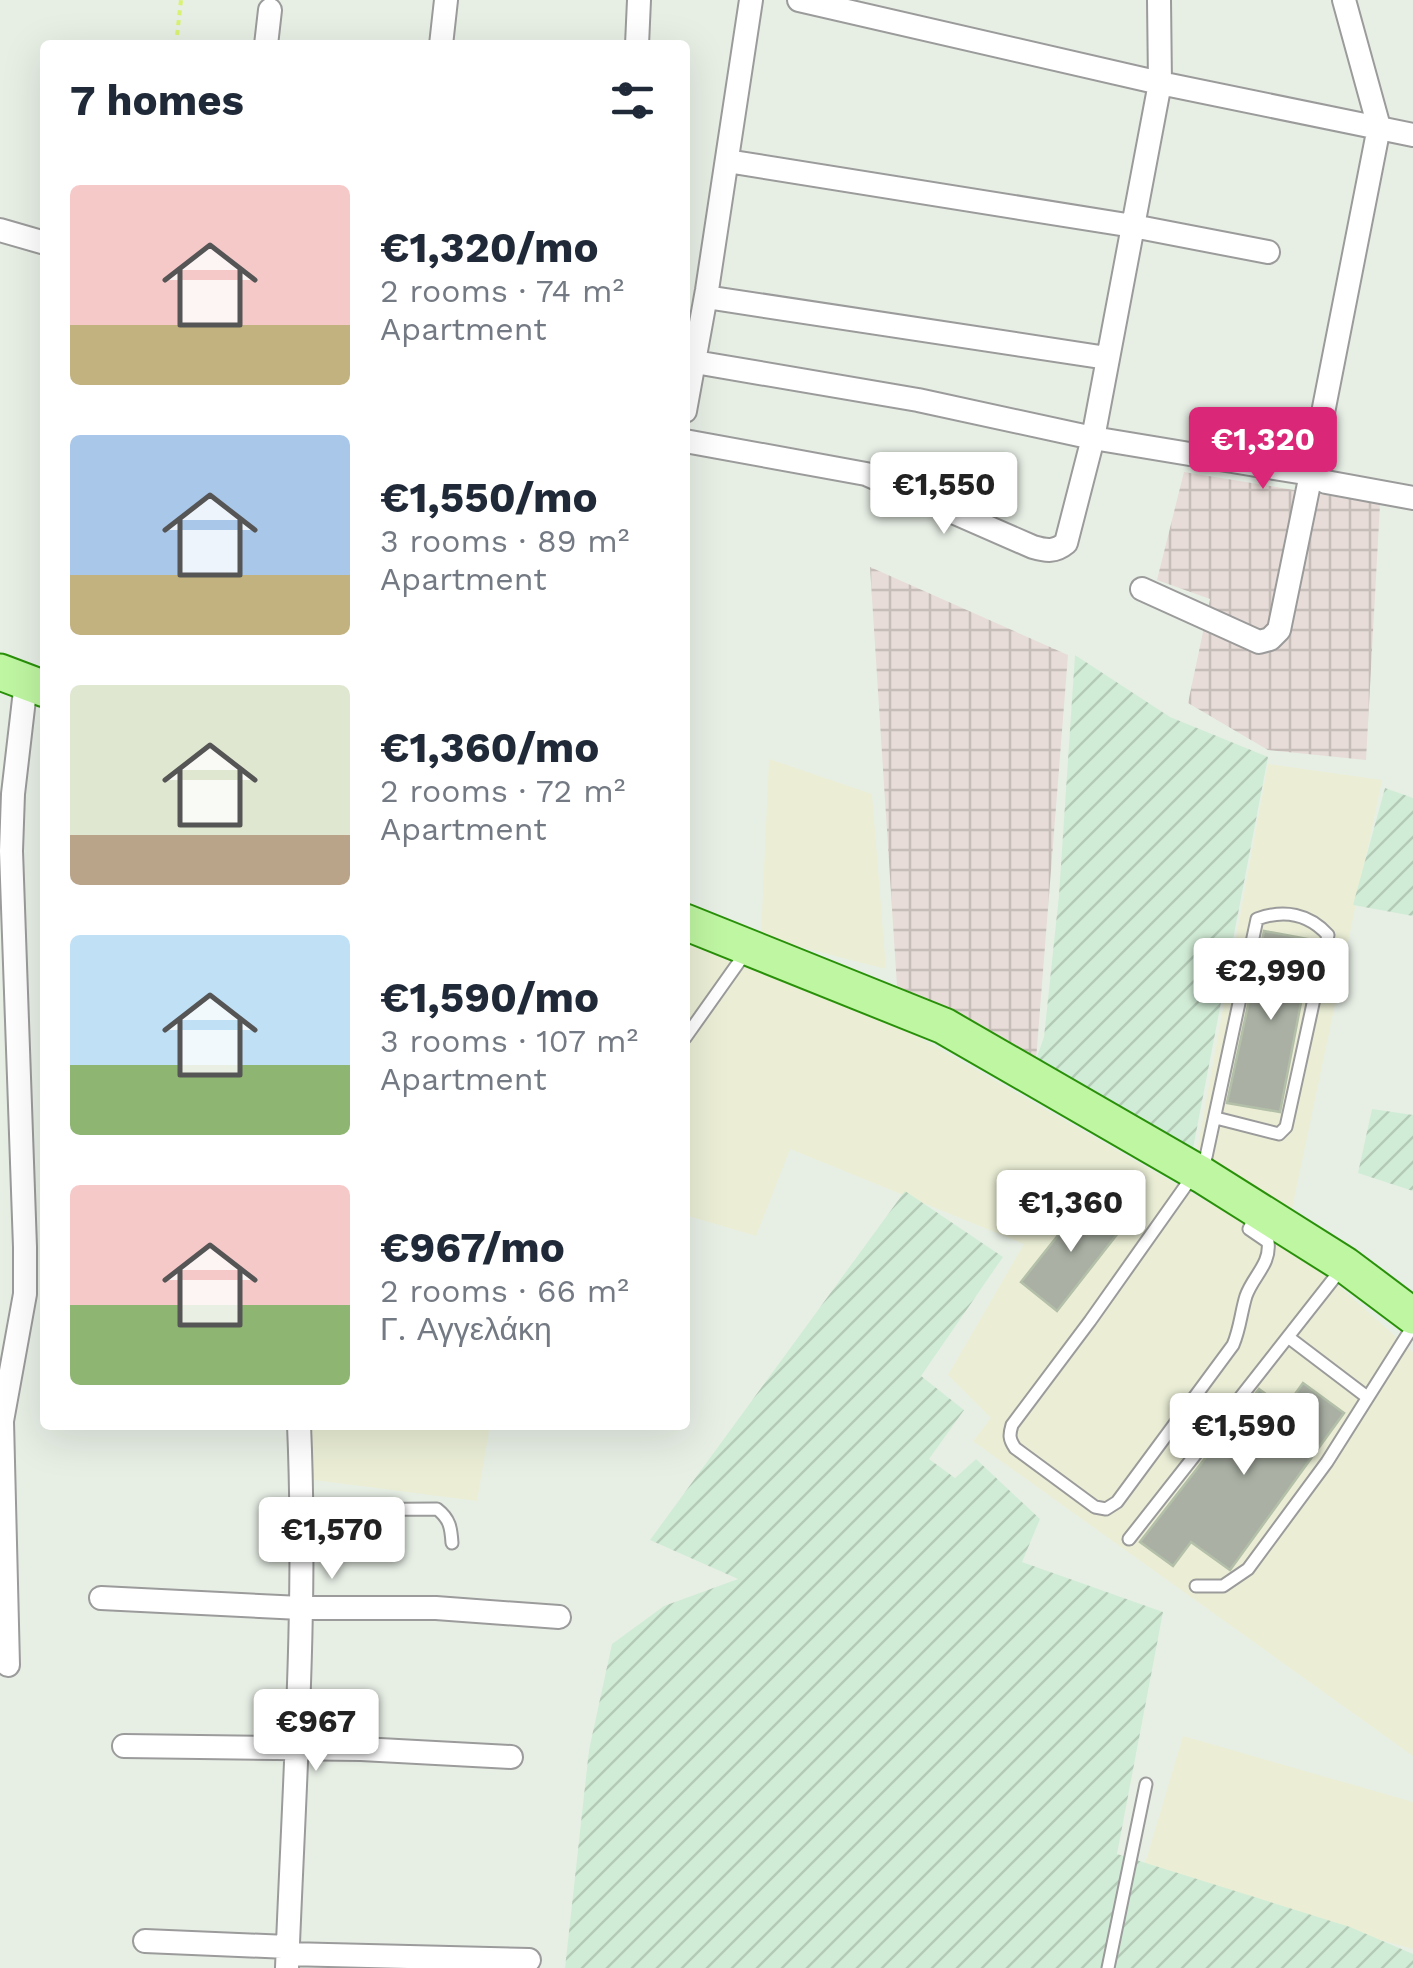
<!DOCTYPE html>
<meta charset="utf-8">
<style>
:root{--surface:#fff;--page:#f6f6f7;--text:#1f2937;--muted:#747a83;--accent:#db2777}
body{margin:0;font-family:"Work Sans",sans-serif;background:var(--page);color:var(--text);height:100vh;display:flex;flex-direction:column;font-size:38px;white-space:nowrap}
*{box-sizing:border-box;margin:0}
p{font-size:32px;color:var(--muted)}
.icon{flex:none;width:55px;height:55px;fill:none;stroke:currentColor;stroke-width:2;stroke-linecap:round;stroke-linejoin:round}
.map{position:relative;flex:1;overflow:hidden}
.drawer{position:absolute;left:40px;top:40px;width:650px;height:1390px;display:flex;flex-direction:column;background:var(--surface);border-radius:10px;box-shadow:0 10px 40px #0002}
.drawer>*{flex:none}
.price{position:absolute;translate:-50% -85px;padding:0 22px;border-radius:10px;background:#fff;color:#222;font-size:32px;line-height:65px;filter:drop-shadow(0 2px 5px #0008)}
.price::after{content:'';position:absolute;left:50%;top:60px;width:30px;height:22px;margin-left:-15px;background:inherit;clip-path:polygon(0 0,100% 0,50% 100%)}
.price.active{background:var(--accent);color:#fff}
ul{padding:0;list-style:none}
li{display:flex;align-items:center;gap:30px;height:250px;padding:0 30px}
li span{display:grid;place-items:center;flex:none;width:280px;height:200px;border-radius:10px;color:#555}
li>.icon{margin-inline-start:auto}
span .icon{width:120px;height:120px;fill:#fffc;stroke-width:1}
li b{font-size:42px}
h2{display:flex;justify-content:space-between;align-items:center;height:120px;padding:0 30px;font-size:42px}
.map>svg:first-child{display:block}
.commercial{fill:#ebeed5}
.industrial{fill:url(#industrial-grid)}
.farmland{fill:url(#farmland-furrows)}
.building{fill:#aab0a4;stroke:#b3bfa8;stroke-width:2.5}
.lines{fill:none;stroke-linecap:round;stroke-linejoin:round}
.lane-casing{stroke:#9b9b9b;stroke-width:15}
.street-casing{stroke:#9b9b9b;stroke-width:26}
.primary-casing{stroke:#299009;stroke-width:39}
.path{stroke:#d9f273;stroke-width:4;stroke-dasharray:5 5;stroke-linecap:butt}
.lane{stroke:#fff;stroke-width:11}
.street{stroke:#fff;stroke-width:22}
.primary{stroke:#bff6a2;stroke-width:35}
</style>
<div class="map">
<svg width="1413" height="1968" viewBox="0 0 1413 1968">
<defs>
<pattern id="industrial-grid" width="8" height="8" patternUnits="userSpaceOnUse" patternTransform="scale(2.5)"><rect width="8" height="8" fill="#e7dcd7"/><path d="M0 4h8M4 0v8" fill="none" stroke="#c6bcb8"/></pattern>
<pattern id="farmland-furrows" width="10" height="10" patternUnits="userSpaceOnUse" patternTransform="scale(2.5)"><rect width="10" height="10" fill="#d1ecd6"/><path d="M-1 1l2-2M0 10L10 0M9 11l2-2" fill="none" stroke="#b3cab7"/></pattern>
</defs>
<rect width="100%" height="100%" fill="#e7efe5"/>
<path class="commercial" d="M769,759l103,35 14,175 -125,-32z
M1268,764l114,16 -90,429 -96,-53z
M685,935l164,62 463,265 101,90v404l-440,-315 18,-23 -43,-43 76,-131 -234,-95 -34,87 -71,-21z
M311,1425h179l-13,76 -163,-21z
M1183,1736l230,66v147l-271,-75z"/>
<path class="industrial" d="M1184,472l196,32 -14,256 -98,-10 -80,-47 22,-104 -53,-19z
M870,567l198,88 -32,405 -139,-74z"/>
<path class="farmland" d="M1075,655l95,62 98,40 -77,402 -157,-94 10,-28 15,-142z
M1385,788l28,10v118l-60,-11z
M1372,1109l41,6v76l-55,-18z
M905,1191l98,66 -82,119 43,34 -35,49 26,19 21,-19 64,60 -18,43 141,50 -46,242 233,73 63,27v14h-848l24,-218 23,-106 52,-38 74,-27 -88,-39z"/>
<path class="building" d="M1264,931l49,9 -33,172 -53,-9z
M1086,1200l36,28 -65,83 -36,-29z
M1303,1383l41,30 -114,157 -39,-28 -18,24 -33,-24 119,-153 26,19z"/>
<g class="lines">
<g class="lane-casing">
<path id="lane" d="M685,1038l61,-86
M1203,1171l54,-252c27,-10 52,-5 71,16l-42,192 -7,7 -63,-16
M1194,1174l-104,147 -78,104c-3,10 -3,14 3,23l80,59 11,2 11,-7 116,-157c7,-16 8,-33 13,-49 7,-20 25,-32 22,-54l-19,-13 7,-16
M1288,1337l79,60
M302,1510l135,-1c13,10 14,19 15,34
M1129,1539l213,-271
M1196,1586h27l25,-17 79,-107 86,-136
M1108,1968l38,-184"/>
</g>
<g class="street-casing">
<path id="street" d="M799,0l361,83 253,52
M266,45l4,-35
M441,45l5,-45
M637,45l2,-45
M727,161l406,65 135,26
M0,230l45,13
M706,297l401,61
M695,362l223,38 175,38 218,36 68,-347 -35,-127
M685,411l22,-121 44,-290
M685,441l181,33 167,73c14,4 22,5 33,-4l27,-105 67,-355 -1,-83
M1142,589l117,53 11,-3 9,-9 32,-156 15,8 87,16
M101,1598l200,10h135l123,9
M8,1665l-6,-244 23,-127v-47l-14,-396 2,-57 13,-112
M124,1746l237,3 150,8
M145,1941l143,6
M288,1954l241,6
M287,1968c7,-181 20,-362 12,-543"/>
</g>
<g class="primary-casing">
<path id="primary" d="M0,672l45,17
M685,922l259,104 258,149 143,90 68,51"/>
</g>
<path class="path" d="M176,45l5,-45"/>
<use href="#lane" class="lane"/>
<use href="#street" class="street"/>
<use href="#primary" class="primary"/>
</g>
</svg>
<b class="price active" style="left:1263px;top:492px">€1,320</b>
<b class="price" style="left:944px;top:537px">€1,550</b>
<b class="price" style="left:1271px;top:1023px">€2,990</b>
<b class="price" style="left:1071px;top:1255px">€1,360</b>
<b class="price" style="left:1244px;top:1478px">€1,590</b>
<b class="price" style="left:332px;top:1582px">€1,570</b>
<b class="price" style="left:316px;top:1774px">€967</b>
<section class="drawer">
<h2>7 homes<svg class="icon" aria-label="filters" viewBox="0 0 24 24"><path d="M4 7h16M4 17h16"/><circle cx="9" cy="7" r="2"/><circle cx="15" cy="17" r="2"/></svg></h2>
<ul>
<li><span style="background:linear-gradient(#f6c9c9 70%,#c2b280 0)"><svg class="icon" aria-label="home" viewBox="0 0 24 24"><path d="M3 11l9-7 9 7M6 9v11h12V9"/></svg></span><div><b>€1,320/mo</b><p>2 rooms · 74 m²</p><p>Apartment</p></div></li>
<li><span style="background:linear-gradient(#a9c7e8 70%,#c2b280 0)"><svg class="icon" aria-label="home" viewBox="0 0 24 24"><path d="M3 11l9-7 9 7M6 9v11h12V9"/></svg></span><div><b>€1,550/mo</b><p>3 rooms · 89 m²</p><p>Apartment</p></div></li>
<li><span style="background:linear-gradient(#dfe7d0 75%,#b9a48a 0)"><svg class="icon" aria-label="home" viewBox="0 0 24 24"><path d="M3 11l9-7 9 7M6 9v11h12V9"/></svg></span><div><b>€1,360/mo</b><p>2 rooms · 72 m²</p><p>Apartment</p></div></li>
<li><span style="background:linear-gradient(#bfe0f5 65%,#8fb573 0)"><svg class="icon" aria-label="home" viewBox="0 0 24 24"><path d="M3 11l9-7 9 7M6 9v11h12V9"/></svg></span><div><b>€1,590/mo</b><p>3 rooms · 107 m²</p><p>Apartment</p></div></li>
<li><span style="background:linear-gradient(#f6c9c9 60%,#8fb573 0)"><svg class="icon" aria-label="home" viewBox="0 0 24 24"><path d="M3 11l9-7 9 7M6 9v11h12V9"/></svg></span><div><b>€967/mo</b><p>2 rooms · 66 m²</p><p>Γ. Αγγελάκη</p></div></li>
</ul>
</section>
</div>
